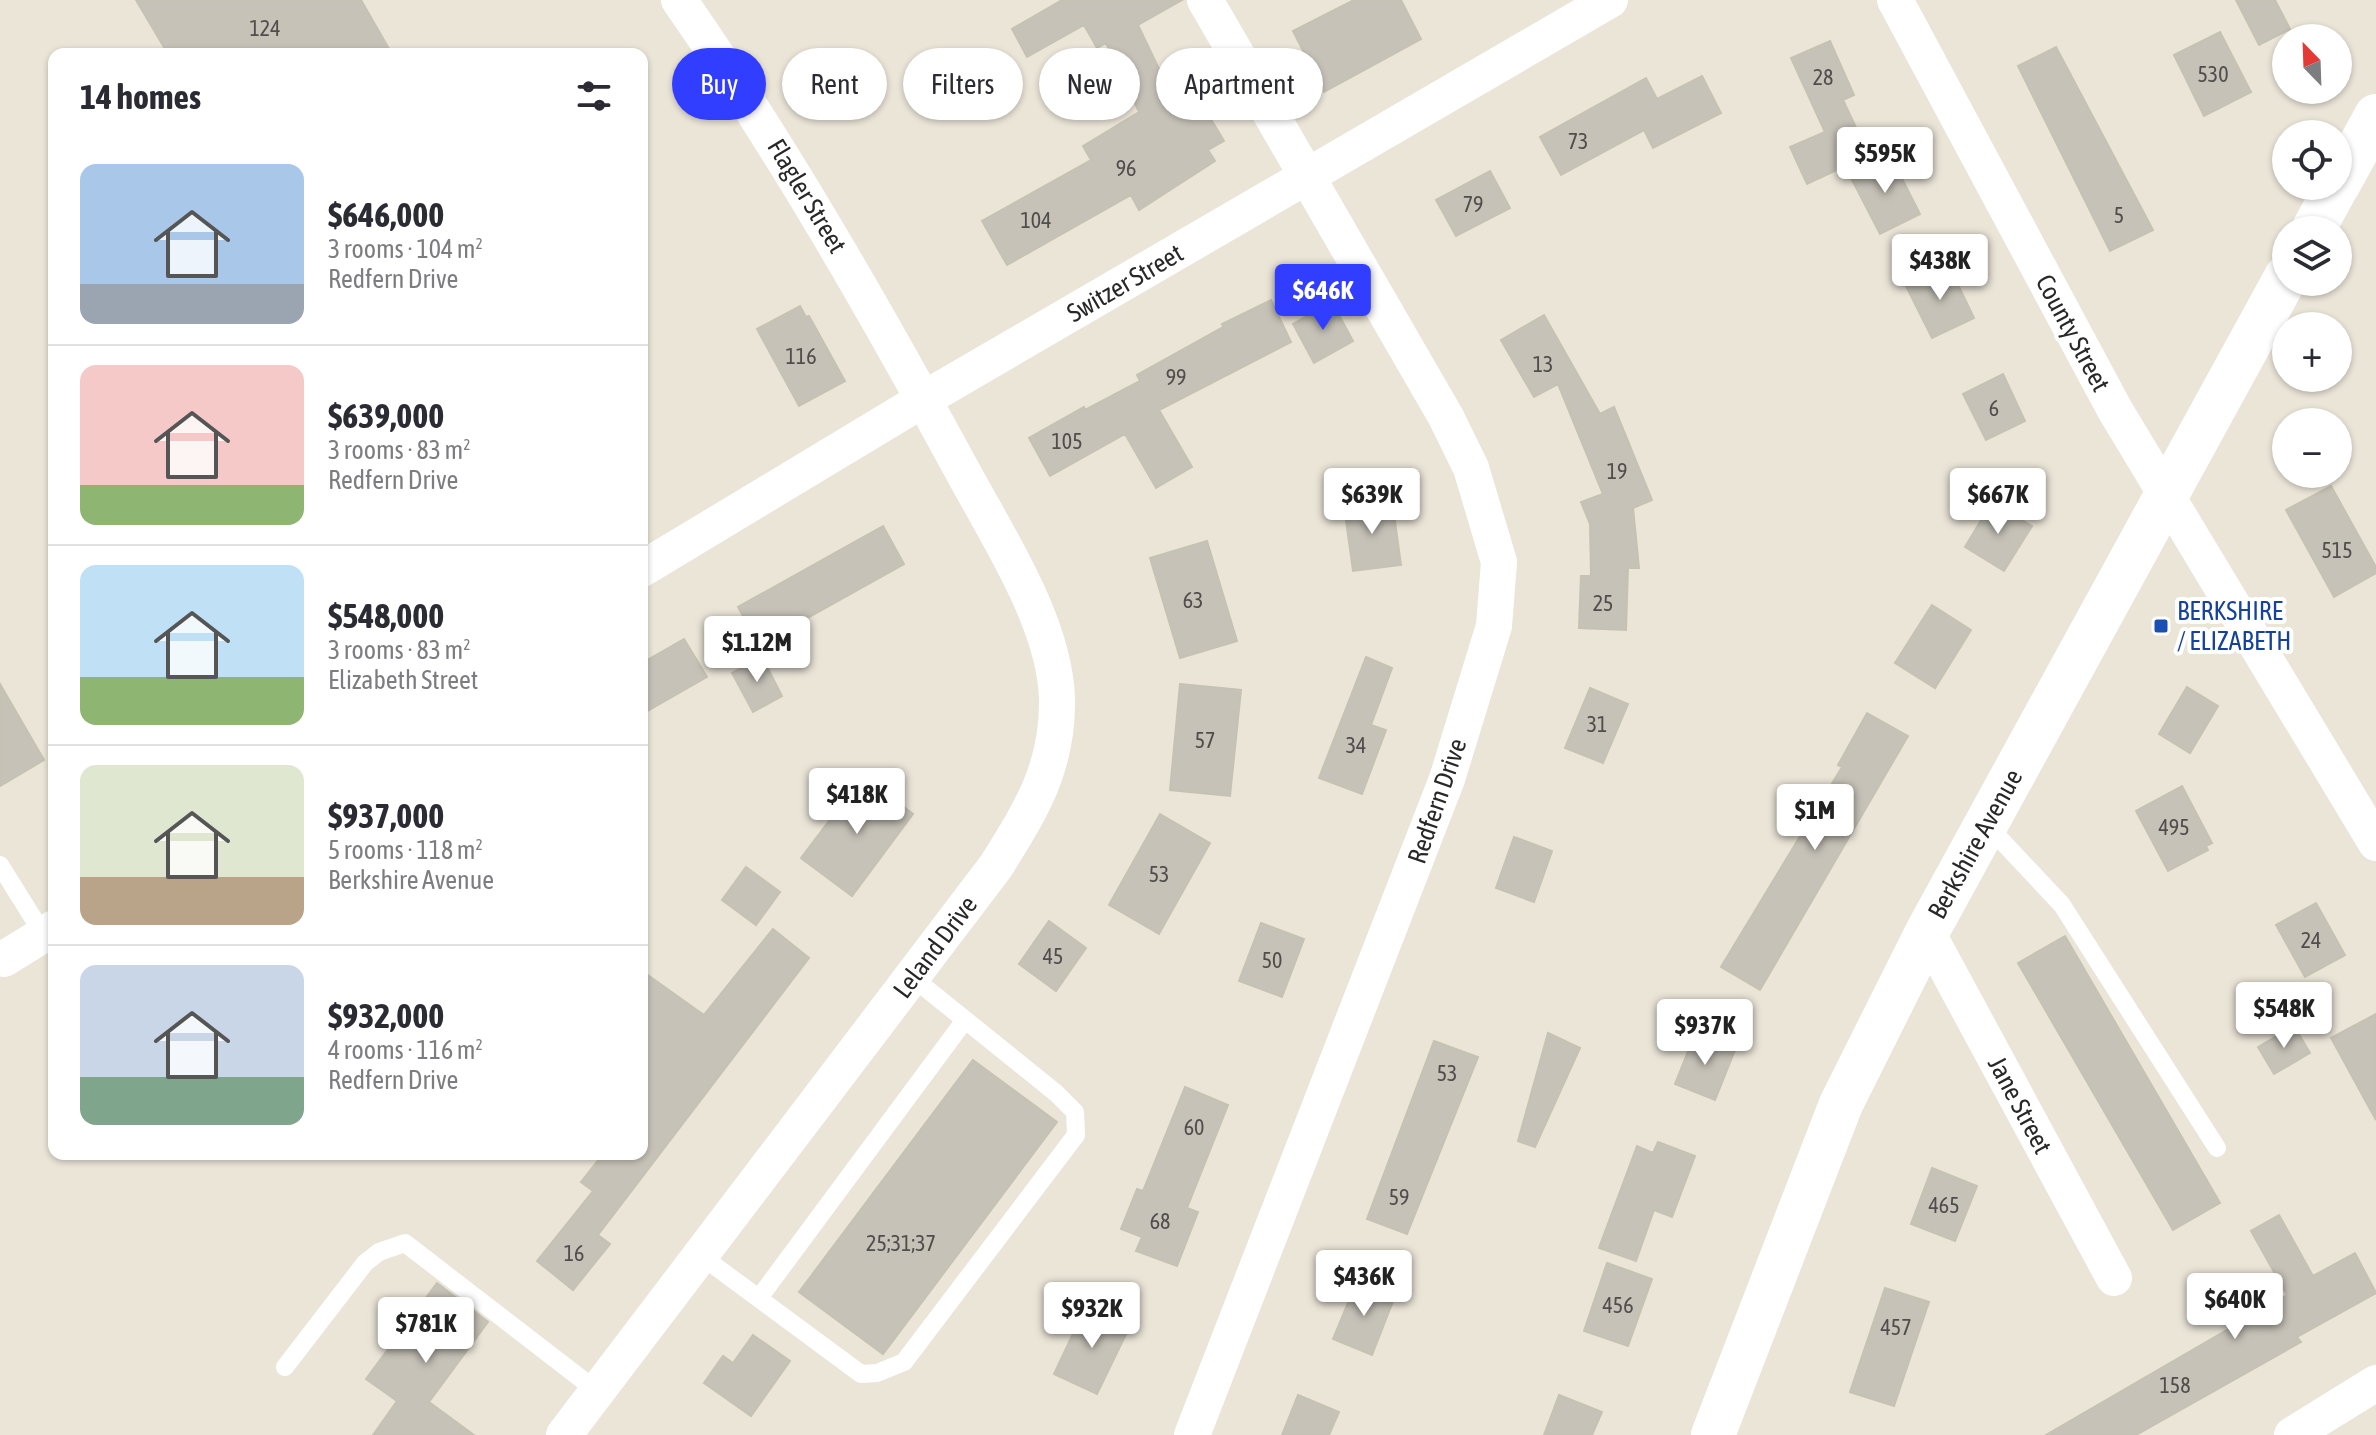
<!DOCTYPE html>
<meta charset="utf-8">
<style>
:root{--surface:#fff;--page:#f7f7f7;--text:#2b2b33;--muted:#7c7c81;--line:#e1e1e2;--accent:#313eff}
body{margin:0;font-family:"Asap Condensed",sans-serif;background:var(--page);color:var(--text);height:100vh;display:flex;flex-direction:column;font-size:30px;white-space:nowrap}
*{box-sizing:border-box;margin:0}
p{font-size:26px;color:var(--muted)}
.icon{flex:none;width:44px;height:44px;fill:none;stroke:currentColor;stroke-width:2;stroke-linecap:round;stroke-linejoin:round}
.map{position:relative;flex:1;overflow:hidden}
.panel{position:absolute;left:48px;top:48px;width:600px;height:1112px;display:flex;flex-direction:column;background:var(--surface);border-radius:16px;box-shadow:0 2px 6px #0004}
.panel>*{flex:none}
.hud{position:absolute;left:672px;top:48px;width:760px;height:72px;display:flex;gap:16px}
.needle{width:52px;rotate:337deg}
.fabs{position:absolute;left:2272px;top:24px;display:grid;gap:16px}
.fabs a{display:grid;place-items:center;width:80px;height:80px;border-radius:50%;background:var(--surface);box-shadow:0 2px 6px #0004;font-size:40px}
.price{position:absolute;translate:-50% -68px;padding:0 18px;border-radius:8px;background:#fff;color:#222;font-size:26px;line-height:52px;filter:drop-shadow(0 2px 4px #0008)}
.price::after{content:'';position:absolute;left:50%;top:48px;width:24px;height:18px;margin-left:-12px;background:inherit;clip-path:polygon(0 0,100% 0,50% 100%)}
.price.current{background:var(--accent);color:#fff}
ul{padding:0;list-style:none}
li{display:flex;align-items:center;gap:24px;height:200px;padding:0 32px}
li+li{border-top:2px solid var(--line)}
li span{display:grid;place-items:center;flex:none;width:224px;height:160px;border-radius:16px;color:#555}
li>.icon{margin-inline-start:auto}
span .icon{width:96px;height:96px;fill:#fffc;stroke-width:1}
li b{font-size:34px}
h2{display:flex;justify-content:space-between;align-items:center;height:96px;padding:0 32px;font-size:34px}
.tag{padding:0 28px;border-radius:36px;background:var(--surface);box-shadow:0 2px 6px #0004;font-size:28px;line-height:72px}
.tag.current{background:var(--accent);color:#fff}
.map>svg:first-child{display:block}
.building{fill:#c6c2b8;stroke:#c6c2b2;stroke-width:2}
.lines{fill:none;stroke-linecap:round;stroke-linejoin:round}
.service{stroke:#fff;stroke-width:18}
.minor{stroke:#fff;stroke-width:36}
.secondary{stroke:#fff;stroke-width:44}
.transit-dot{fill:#1a4fb4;stroke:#fff;stroke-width:3}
.labels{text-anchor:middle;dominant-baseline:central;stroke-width:8;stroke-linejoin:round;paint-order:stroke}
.number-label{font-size:22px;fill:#504e4c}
.street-label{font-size:26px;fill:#282828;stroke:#fff}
.transit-label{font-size:26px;fill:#164399;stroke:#fff;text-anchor:start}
</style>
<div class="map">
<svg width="2376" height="1435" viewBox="0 0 2376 1435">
<rect width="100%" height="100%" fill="#ebe5d8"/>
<path class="building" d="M136,0h225l31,54h-224z
M1062,0h120l-44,25 32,67 18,-11 36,60 -16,9 7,11 -76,49 -8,-15 -124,70 -25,-44 109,-61 -8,-14 56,-34 -33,-69 -9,5 -13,-23 -57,32 -15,-28z
M1354,0h47l20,39 -97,53 -31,-61z
M2236,0h39l15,29 -31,16z
M2220,32l31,60 -47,24 -30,-61z
M1830,41l24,54 -11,5 26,55 -62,29 -17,-37 35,-15 -34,-74z
M2056,47l97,183 -43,21 -92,-185z
M1702,76l19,37 -68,35 -9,-18 -83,45 -21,-38 106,-59 11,21z
M1890,155l30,59 -40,20 -30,-58z
M1490,171l20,37 -54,28 -20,-36z
M1949,266l25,52 -42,20 -26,-52z
M1271,300l20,42 -132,68 33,57 -36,21 -31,-54 -75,42 -21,-38 55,-31 1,3 55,-29 -3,-6 86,-48 -1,-3z
M1332,302l21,39 -39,22 -21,-39z
M800,306l6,11 3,-1 36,65 -46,25 -42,-77z
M1544,315l56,99 14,-7 38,93 -19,8 6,60h-11l-2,62 -47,-2 2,-52h10l-1,-52 -9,-22 22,-8 -45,-110 -24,13 -33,-57z
M2003,374l22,47 -39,19 -23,-46z
M2331,486l45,81v6l-42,24 -48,-87z
M1392,500l9,65 -48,6 -9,-65z
M1992,502l40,24 -28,45 -39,-24z
M883,526l21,38 -145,81 -21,-38z
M1207,541l30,100 -57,17 -30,-100z
M1932,605l39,25 -36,58 -40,-25z
M684,639l23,38 -65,37v-51z
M762,657l20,39 -29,16 -21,-39z
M1366,657l26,11 -21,57 15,5 -24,64 -43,-16z
M0,684l44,76 -44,26z
M1180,684l61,6 -11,106 -60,-6z
M2187,687l31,19 -28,47 -31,-19z
M1590,688l38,16 -25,59 -38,-15z
M1867,713l41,23 -148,254 -39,-23 121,-200 -4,-2z
M863,776l50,38 -61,82 -51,-38z
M2182,786l30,57 -6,3 2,4 -40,21 -32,-60z
M1160,814l50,29 -51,91 -50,-29z
M1514,837l38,14 -18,51 -38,-14z
M746,867l34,25 -24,33 -34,-25z
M2316,903l29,52 -40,22 -29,-52z
M1049,921l37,27 -30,43 -37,-27z
M1261,923l43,16 -22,58 -43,-16z
M773,929l36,29 -211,277 12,9 -37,46 -36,-29 56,-70 -12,-9 22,-28h39v-183l62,44z
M2065,936l155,267 -47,27 -155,-267z
M2376,1014v106l-45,-82z
M2294,1026l16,27 -36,21 -16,-27z
M1548,1033l32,15 -45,99 -17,-6z
M1695,1034l40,16 -20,50 -40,-16z
M1434,1041l44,16 -71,177 -40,-15z
M973,1060l84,62 -174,232 -84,-62z
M1185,1087l43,18 -41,103 11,4 -21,54 -41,-15 6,-14 -21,-8 16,-40 6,2z
M1658,1142l37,14 -23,61 -18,-7 -18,51 -37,-13 38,-102 16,7z
M1932,1168l45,18 -22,55 -44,-17z
M2279,1215l34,61 42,-23 21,40 -79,44 4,5 -165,93h-90l241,-140 -36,-64z
M1607,1263l45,16 -24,67 -44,-15z
M1357,1281l38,15 -23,59 -39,-16z
M437,1283l51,39 -59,80 45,33h-101l24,-34 -31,-22z
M1885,1288l44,14 -35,104 -44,-14z
M1086,1306l44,20 -33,68 -43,-20z
M753,1335l37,26 -39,55 -47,-33 19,-27 10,7z
M1298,1395l41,17 -10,23h-47z
M1559,1395l43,17 -10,23h-48z"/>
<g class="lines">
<path class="service" d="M1986,824l76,81 155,243
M0,865l43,69
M700,1255l161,119 16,-1 27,-11 172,-227 -1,-23 -19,-19 -144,-116
M759,1298l206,-278
M285,1367l80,-104 14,-11 26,-9 192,148"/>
<path class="minor" d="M1895,0l220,410 261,433
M642,569l282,-170 686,-399
M1927,932l187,346
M4,959l50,-31
M564,1435l432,-569c35,-56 62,-98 61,-167 -2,-76 -59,-162 -94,-227 -88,-162 -179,-321 -284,-472
M1192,1435l255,-656 47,-153 5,-64 -28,-94 -25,-51 -241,-417
M2292,1435l84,-52"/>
<path class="secondary" d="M2338,185l38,-69
M2313,230l24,-44
M1713,1435l128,-331 86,-172 359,-655"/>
</g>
<rect class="transit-dot" x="2153" y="618" width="16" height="16" rx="4"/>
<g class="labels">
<g class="number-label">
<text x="265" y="28">124</text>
<text x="2213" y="74">530</text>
<text x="1823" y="77">28</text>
<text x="1578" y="141">73</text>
<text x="1126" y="168">96</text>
<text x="1473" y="204">79</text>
<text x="2119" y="215">5</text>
<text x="1036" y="220">104</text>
<text x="801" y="356">116</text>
<text x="1543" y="364">13</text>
<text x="1176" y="377">99</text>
<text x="1994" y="408">6</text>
<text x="1067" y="441">105</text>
<text x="1617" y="471">19</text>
<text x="2337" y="550">515</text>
<text x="1193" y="600">63</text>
<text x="1603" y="603">25</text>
<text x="1597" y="724">31</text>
<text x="1205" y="740">57</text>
<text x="1356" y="745">34</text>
<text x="2174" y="827">495</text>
<text x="1159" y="874">53</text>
<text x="2311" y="940">24</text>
<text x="1053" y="956">45</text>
<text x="1272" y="960">50</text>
<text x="1447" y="1073">53</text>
<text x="1194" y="1127">60</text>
<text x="1399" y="1197">59</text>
<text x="1944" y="1205">465</text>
<text x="1160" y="1221">68</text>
<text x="901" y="1243">25;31;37</text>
<text x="574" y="1253">16</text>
<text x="1618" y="1305">456</text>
<text x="1896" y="1327">457</text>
<text x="2175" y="1385">158</text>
</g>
<g class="street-label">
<text transform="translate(807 196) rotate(59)">Flagler Street</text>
<text transform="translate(1125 283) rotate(-30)">Switzer Street</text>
<text transform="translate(2073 333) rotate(62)">County Street</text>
<text transform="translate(1437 801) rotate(-71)">Redfern Drive</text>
<text transform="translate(1975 844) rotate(-61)">Berkshire Avenue</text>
<text transform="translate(935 947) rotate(-53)">Leland Drive</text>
<text transform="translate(2020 1105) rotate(62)">Jane Street</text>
</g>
<g class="transit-label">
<text x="2177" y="611">BERKSHIRE<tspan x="2177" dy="30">/ ELIZABETH</tspan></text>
</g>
</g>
</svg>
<div class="fabs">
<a><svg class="needle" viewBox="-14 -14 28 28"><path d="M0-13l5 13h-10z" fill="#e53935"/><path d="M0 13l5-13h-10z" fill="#7c7c81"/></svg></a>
<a><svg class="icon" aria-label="locate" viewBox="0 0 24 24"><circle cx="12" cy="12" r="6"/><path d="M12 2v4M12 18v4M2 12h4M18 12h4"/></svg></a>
<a><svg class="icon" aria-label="layers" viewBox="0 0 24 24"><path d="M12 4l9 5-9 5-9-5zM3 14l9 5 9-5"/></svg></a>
<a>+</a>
<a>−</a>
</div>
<b class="price" style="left:1885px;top:195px">$595K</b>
<b class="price" style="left:1940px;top:302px">$438K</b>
<b class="price current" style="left:1323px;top:332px">$646K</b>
<b class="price" style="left:1372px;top:536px">$639K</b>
<b class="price" style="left:1998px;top:536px">$667K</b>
<b class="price" style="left:757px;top:684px">$1.12M</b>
<b class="price" style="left:857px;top:836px">$418K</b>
<b class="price" style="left:1815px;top:852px">$1M</b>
<b class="price" style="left:2284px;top:1050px">$548K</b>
<b class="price" style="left:1705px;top:1067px">$937K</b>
<b class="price" style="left:1364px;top:1318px">$436K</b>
<b class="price" style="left:2235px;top:1341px">$640K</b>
<b class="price" style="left:1092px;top:1350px">$932K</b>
<b class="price" style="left:426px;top:1365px">$781K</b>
<div class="hud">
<a class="tag current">Buy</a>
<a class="tag">Rent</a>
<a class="tag">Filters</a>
<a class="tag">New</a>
<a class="tag">Apartment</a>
</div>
<section class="panel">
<h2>14 homes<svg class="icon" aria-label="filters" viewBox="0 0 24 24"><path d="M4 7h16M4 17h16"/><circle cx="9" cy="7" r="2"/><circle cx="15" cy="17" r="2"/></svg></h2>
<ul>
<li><span style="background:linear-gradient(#a9c7e8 75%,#9aa5b1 0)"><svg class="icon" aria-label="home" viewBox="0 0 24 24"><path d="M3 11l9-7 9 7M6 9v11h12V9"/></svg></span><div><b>$646,000</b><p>3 rooms · 104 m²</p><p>Redfern Drive</p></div></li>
<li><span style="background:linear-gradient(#f6c9c9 75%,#8fb573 0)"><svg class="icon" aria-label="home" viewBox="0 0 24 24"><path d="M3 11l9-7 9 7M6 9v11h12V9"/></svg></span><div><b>$639,000</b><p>3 rooms · 83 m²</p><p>Redfern Drive</p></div></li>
<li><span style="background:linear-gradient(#bfe0f5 70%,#8fb573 0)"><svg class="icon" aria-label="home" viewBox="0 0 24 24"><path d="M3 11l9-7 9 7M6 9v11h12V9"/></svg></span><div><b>$548,000</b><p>3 rooms · 83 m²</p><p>Elizabeth Street</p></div></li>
<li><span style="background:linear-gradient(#dfe7d0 70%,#b9a48a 0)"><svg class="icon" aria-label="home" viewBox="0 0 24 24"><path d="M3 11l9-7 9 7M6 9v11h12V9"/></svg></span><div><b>$937,000</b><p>5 rooms · 118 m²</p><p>Berkshire Avenue</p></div></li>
<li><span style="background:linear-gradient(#c9d6e8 70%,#7fa58c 0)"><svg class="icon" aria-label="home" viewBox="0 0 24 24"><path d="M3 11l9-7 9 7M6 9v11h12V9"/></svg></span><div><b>$932,000</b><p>4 rooms · 116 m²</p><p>Redfern Drive</p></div></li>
</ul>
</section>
</div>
